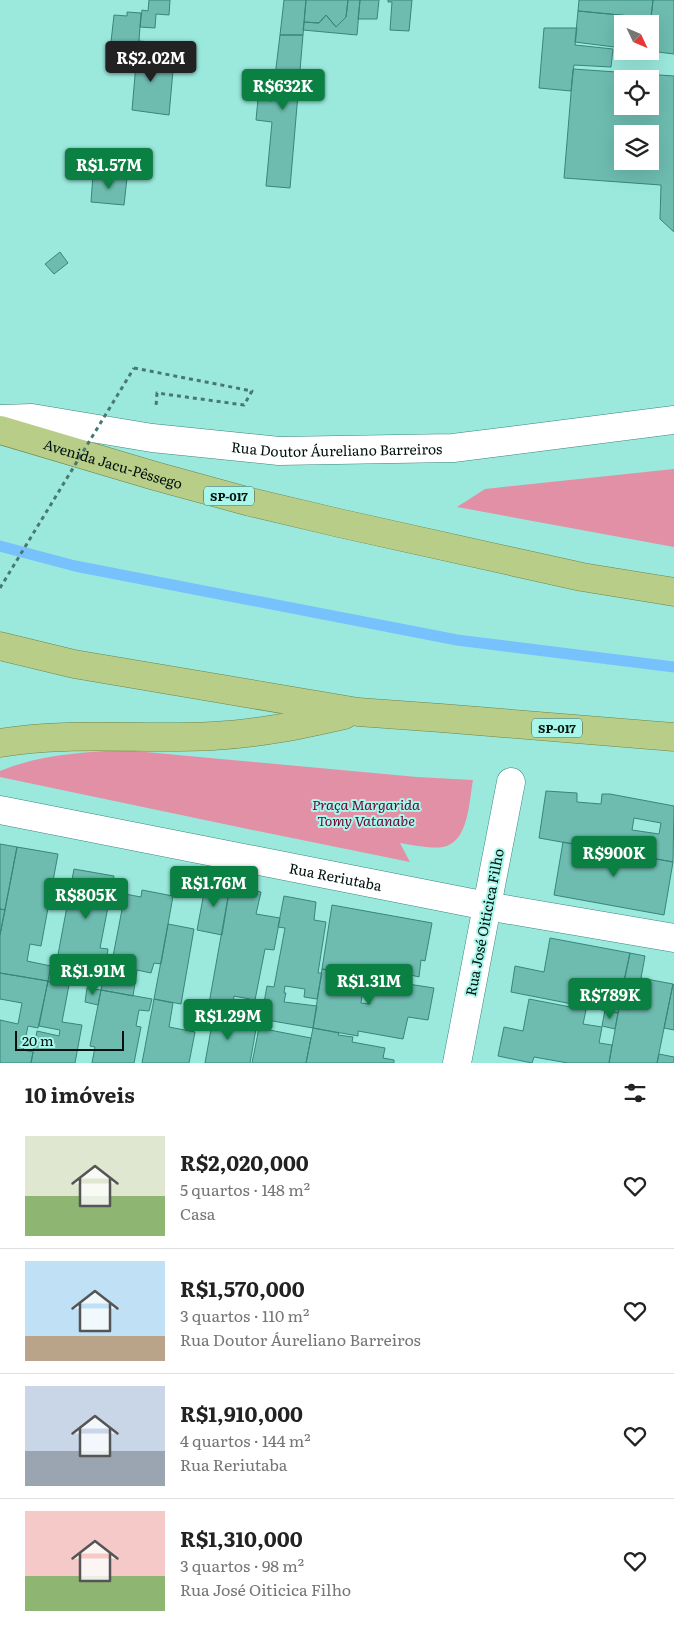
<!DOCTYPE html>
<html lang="pt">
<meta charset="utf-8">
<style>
:root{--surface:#fff;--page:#f6f6f6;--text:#222;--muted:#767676;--line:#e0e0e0;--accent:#0b8043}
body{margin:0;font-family:Literata,serif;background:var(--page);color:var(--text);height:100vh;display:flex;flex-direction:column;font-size:19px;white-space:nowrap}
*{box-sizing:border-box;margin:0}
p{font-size:16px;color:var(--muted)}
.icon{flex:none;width:28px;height:28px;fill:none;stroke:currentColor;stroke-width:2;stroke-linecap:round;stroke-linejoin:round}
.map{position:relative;height:1063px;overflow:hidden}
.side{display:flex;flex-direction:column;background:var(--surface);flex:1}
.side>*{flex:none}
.needle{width:32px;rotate:134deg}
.controls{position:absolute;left:614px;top:15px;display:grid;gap:10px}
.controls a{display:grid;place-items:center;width:45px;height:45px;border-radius:0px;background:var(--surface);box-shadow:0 5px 20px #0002;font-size:25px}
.scale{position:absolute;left:15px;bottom:12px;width:109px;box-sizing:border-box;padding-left:5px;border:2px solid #00110e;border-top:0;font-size:14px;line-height:18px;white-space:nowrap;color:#00110e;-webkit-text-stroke:4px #a8f7ea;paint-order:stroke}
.price{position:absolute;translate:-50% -42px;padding:0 11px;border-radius:5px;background:var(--accent);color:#fff;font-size:16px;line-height:32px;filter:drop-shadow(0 1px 2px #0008)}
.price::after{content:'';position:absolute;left:50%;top:30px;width:15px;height:11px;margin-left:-8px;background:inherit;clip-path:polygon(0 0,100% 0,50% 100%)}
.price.on{background:#222;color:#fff}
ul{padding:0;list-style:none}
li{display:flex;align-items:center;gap:15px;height:125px;padding:0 25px}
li+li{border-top:1px solid var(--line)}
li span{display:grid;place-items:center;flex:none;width:140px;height:100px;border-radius:0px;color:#555}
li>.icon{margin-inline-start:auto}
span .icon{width:60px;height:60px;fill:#fffc;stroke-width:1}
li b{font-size:21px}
h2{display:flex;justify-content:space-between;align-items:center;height:60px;padding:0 25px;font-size:21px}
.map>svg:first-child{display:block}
.green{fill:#e190a5}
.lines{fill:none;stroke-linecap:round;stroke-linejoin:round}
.stream{stroke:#77c2fc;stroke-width:11}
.building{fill:#6ebcb0;stroke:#36867b;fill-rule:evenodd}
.minor-casing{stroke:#37877c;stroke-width:29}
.tertiary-casing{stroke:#37877c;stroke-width:29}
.trunk-casing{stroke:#6d844a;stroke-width:29}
.path{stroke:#4a7871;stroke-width:3;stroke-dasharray:4 4;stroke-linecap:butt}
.minor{stroke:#fff;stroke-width:28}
.tertiary{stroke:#fff;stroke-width:28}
.trunk{stroke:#b8ce88;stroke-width:28}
.path-bridge{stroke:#4a7871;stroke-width:3;stroke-dasharray:4 4;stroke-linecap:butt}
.labels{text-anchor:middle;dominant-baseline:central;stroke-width:4;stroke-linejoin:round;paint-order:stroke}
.shield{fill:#a8f7ea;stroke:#325650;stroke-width:1}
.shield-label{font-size:12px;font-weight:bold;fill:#00110e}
.street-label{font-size:14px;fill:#00110e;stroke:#a8f7ea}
.park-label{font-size:14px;font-style:italic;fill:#6c0332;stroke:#a8f7ea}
</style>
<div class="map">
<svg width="674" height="1063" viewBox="0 0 674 1063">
<rect width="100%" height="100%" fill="#9be9dd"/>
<path class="green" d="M674,469v78l-217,-40 28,-18z
M124,750l293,27 56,3c-4,21 -4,62 -30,67 -13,2 -29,-2 -43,-4l10,19 -167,-34 -243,-51v-6c38,-16 83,-19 124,-21z"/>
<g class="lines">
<path class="stream" d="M0,546l75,20 382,74 217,27"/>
</g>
<path class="building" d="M149,0h21l-1,15 -13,-1 -1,14 -15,-1 2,-17 6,1z
M284,0h22l-3,35h-23z
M306,0h42l-2,17 -10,10 -10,-12 -7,8 -15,-1z
M348,0h12l-3,35 -54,-5 1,-8 15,1 7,-8 10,12 10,-10z
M360,0h19l-2,19h-19z
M388,0h24l-3,31 -19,-1 2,-28h-4z
M579,0h74l-2,18 -73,-7z
M653,0h21v54l-24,-3v-25z
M578,11l73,7 -1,8v-2h-28v24l-47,-6z
M127,12l14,1 -3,41 -28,-3 4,-36 13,1z
M544,28h33l-2,17 38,4 -2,18 -37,-2 -3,26 -32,-3z
M280,35h23l-13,153 -24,-2 6,-64 -16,-2 2,-21 14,2z
M138,41l16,1 -2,25 21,4 -4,44 -37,-5z
M573,69l101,7v156l-14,-13 1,-34 -97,-7zM622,79h28v27h-28zM622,134h28v27h-28z
M93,175l34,3 -3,27 -33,-3z
M60,252l8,11 -14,11 -9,-10z
M546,791l31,2v9l24,2 1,-10h8l64,12 -1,56 -134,-24zM634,818l27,5 -2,11 -27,-4z
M563,842l110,20 -9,53 -110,-20z
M0,844l17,3 -12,63 -5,-1z
M17,847l41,7 -17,92 -11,-2 -3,17 24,5 -3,15 -48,-8v-38z
M74,869l40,7 -14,72 8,1 -3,21 -48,-10z
M206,882l24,4 -8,49 -25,-5z
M230,886l31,6 -5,22 24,4 -6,32 -9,-1 -10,51 9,1 -3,18 -15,-3 4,-17 -16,-3 -2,17 -24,-4z
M142,890l31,6 -12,68 -7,-1 -3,10 -14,-3 -4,26 -32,-6 3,-19 6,1 15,-78 16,3z
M284,896l32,6 -2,18 12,2 -8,51h4l-5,26 -13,-2 1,-8 -20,-3 -1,7h2l-2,9 33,4 -4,22 -52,-9 6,-33 7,1 11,-59 -7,-1z
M332,905l100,18 -7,38 -4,-1 -2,17 -8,-2 -1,9 -88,-15z
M0,909l5,1 -5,25z
M168,924l26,5 -13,75 -27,-5z
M550,938l80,15 -12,60 -107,-21 4,-26 29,6z
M630,953l15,3 -4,22 32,6 -16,79h-48l10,-55 9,2 5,-28 -9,-2z
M322,969l37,7 -2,13 6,1 -2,13 9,1 1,-11 9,2 2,-15 52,8 -6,32 -20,-3 -5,22 -45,-8v5l-45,-8z
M0,973l48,8 -10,47 -10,-2 -5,24 10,2 -2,11h-31v-43l18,4 4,-21 -22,-4z
M48,981l21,4 -7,37 20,3 -7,38h-44l6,-32 22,5 1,-6 -21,-4z
M673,984l1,1v45l-10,-2z
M87,988l14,2 -3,15 -13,-3z
M101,990l51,9 -3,12 -10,-1 -3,16 5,1 -7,36h-42l3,-16 -5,-1z
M154,999l19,4 -4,24 26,5 -6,31h-47z
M529,999l57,11 -3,14 19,3 -3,16 13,2 -3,18h-41l-34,-6 -2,6 -34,-7 6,-29 19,4z
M208,1009l18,3 -2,11 32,6 -6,34h-45l7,-39 -6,-1z
M605,1010l13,3 -3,16 -13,-3z
M259,1028l52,10 -5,25h-54z
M313,1028l26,5 -1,2 15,2 -1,5 33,6 -2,10 11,2v3h-88z
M659,1054l15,3v6h-17z"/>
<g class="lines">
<g class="minor-casing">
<path id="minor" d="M511,782l-24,124 187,32"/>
</g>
<g class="tertiary-casing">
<g id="tertiary">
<path id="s1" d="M0,419l32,-1 120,20 127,13 174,-3 221,-28"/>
<path id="s2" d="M0,810l487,96 -30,157"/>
</g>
</g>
<g class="trunk-casing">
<g id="trunk">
<path id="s3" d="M0,430l155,46 95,26 89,21 243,54 92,15"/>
<path d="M0,646l74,18 284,48 83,6 233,19"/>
<path d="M0,743c70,-12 142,-3 213,-7 44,-2 87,-11 131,-21"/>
</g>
</g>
<path class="path" d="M134,368l118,23 -8,14 -87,-12 -1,13"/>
<use href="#minor" class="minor"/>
<use href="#tertiary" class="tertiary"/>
<use href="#trunk" class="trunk"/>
<path class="path-bridge" d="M0,588l134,-220"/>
</g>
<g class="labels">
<g class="shield">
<rect x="204" y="486.5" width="50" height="19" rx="4"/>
<rect x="532" y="718.5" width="50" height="19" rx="4"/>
</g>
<g class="shield-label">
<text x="229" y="496">SP-017</text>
<text x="557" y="728">SP-017</text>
</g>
<g class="street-label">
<text stroke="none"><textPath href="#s1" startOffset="339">Rua Doutor Áureliano Barreiros</textPath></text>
<text stroke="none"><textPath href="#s3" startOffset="118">Avenida Jacu-Pêssego</textPath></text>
<text stroke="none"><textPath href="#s2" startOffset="342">Rua Reriutaba</textPath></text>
<text transform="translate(484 922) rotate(-79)">Rua José Oiticica Filho</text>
</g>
<g class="park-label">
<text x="366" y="804">Praça Margarida<tspan x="366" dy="16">Tomy Vatanabe</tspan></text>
</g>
</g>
</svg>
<div class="controls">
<a><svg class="needle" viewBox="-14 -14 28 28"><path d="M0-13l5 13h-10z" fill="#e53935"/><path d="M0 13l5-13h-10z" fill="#767676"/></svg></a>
<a><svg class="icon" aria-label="locate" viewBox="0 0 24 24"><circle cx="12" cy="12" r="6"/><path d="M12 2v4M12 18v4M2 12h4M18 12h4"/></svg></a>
<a><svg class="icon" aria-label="layers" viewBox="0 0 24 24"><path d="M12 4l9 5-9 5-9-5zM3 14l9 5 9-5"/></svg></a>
</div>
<div class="scale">20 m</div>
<b class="price on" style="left:151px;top:83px">R$2.02M</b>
<b class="price" style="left:283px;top:111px">R$632K</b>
<b class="price" style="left:109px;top:190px">R$1.57M</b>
<b class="price" style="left:614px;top:878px">R$900K</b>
<b class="price" style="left:214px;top:908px">R$1.76M</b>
<b class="price" style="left:86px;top:920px">R$805K</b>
<b class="price" style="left:93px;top:996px">R$1.91M</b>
<b class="price" style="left:369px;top:1006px">R$1.31M</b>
<b class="price" style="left:610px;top:1020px">R$789K</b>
<b class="price" style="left:228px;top:1041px">R$1.29M</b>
</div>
<section class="side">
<h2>10 imóveis<svg class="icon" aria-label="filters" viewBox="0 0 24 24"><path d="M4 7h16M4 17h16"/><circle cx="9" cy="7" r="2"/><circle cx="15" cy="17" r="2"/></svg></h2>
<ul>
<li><span style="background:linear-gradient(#dfe7d0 60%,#8fb573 0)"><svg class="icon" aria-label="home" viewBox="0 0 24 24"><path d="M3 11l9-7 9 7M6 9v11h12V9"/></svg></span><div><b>R$2,020,000</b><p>5 quartos · 148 m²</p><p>Casa</p></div><svg class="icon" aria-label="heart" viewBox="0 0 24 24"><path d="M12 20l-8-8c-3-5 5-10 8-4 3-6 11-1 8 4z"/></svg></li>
<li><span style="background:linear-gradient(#bfe0f5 75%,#b9a48a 0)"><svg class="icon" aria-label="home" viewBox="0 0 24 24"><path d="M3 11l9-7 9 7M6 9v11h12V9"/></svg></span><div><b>R$1,570,000</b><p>3 quartos · 110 m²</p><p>Rua Doutor Áureliano Barreiros</p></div><svg class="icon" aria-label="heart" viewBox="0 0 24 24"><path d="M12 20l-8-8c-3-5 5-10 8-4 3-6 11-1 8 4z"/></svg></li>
<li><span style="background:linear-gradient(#c9d6e8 65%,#9aa5b1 0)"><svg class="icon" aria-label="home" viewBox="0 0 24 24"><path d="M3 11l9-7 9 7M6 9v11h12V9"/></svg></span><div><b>R$1,910,000</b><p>4 quartos · 144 m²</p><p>Rua Reriutaba</p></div><svg class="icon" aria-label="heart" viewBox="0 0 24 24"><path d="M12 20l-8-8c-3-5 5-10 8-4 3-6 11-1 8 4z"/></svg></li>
<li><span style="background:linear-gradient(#f6c9c9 65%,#8fb573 0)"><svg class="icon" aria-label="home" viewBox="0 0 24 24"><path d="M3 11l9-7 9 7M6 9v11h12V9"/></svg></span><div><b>R$1,310,000</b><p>3 quartos · 98 m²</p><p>Rua José Oiticica Filho</p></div><svg class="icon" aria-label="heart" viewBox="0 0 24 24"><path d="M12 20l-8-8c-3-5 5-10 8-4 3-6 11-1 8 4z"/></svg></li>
</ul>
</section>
